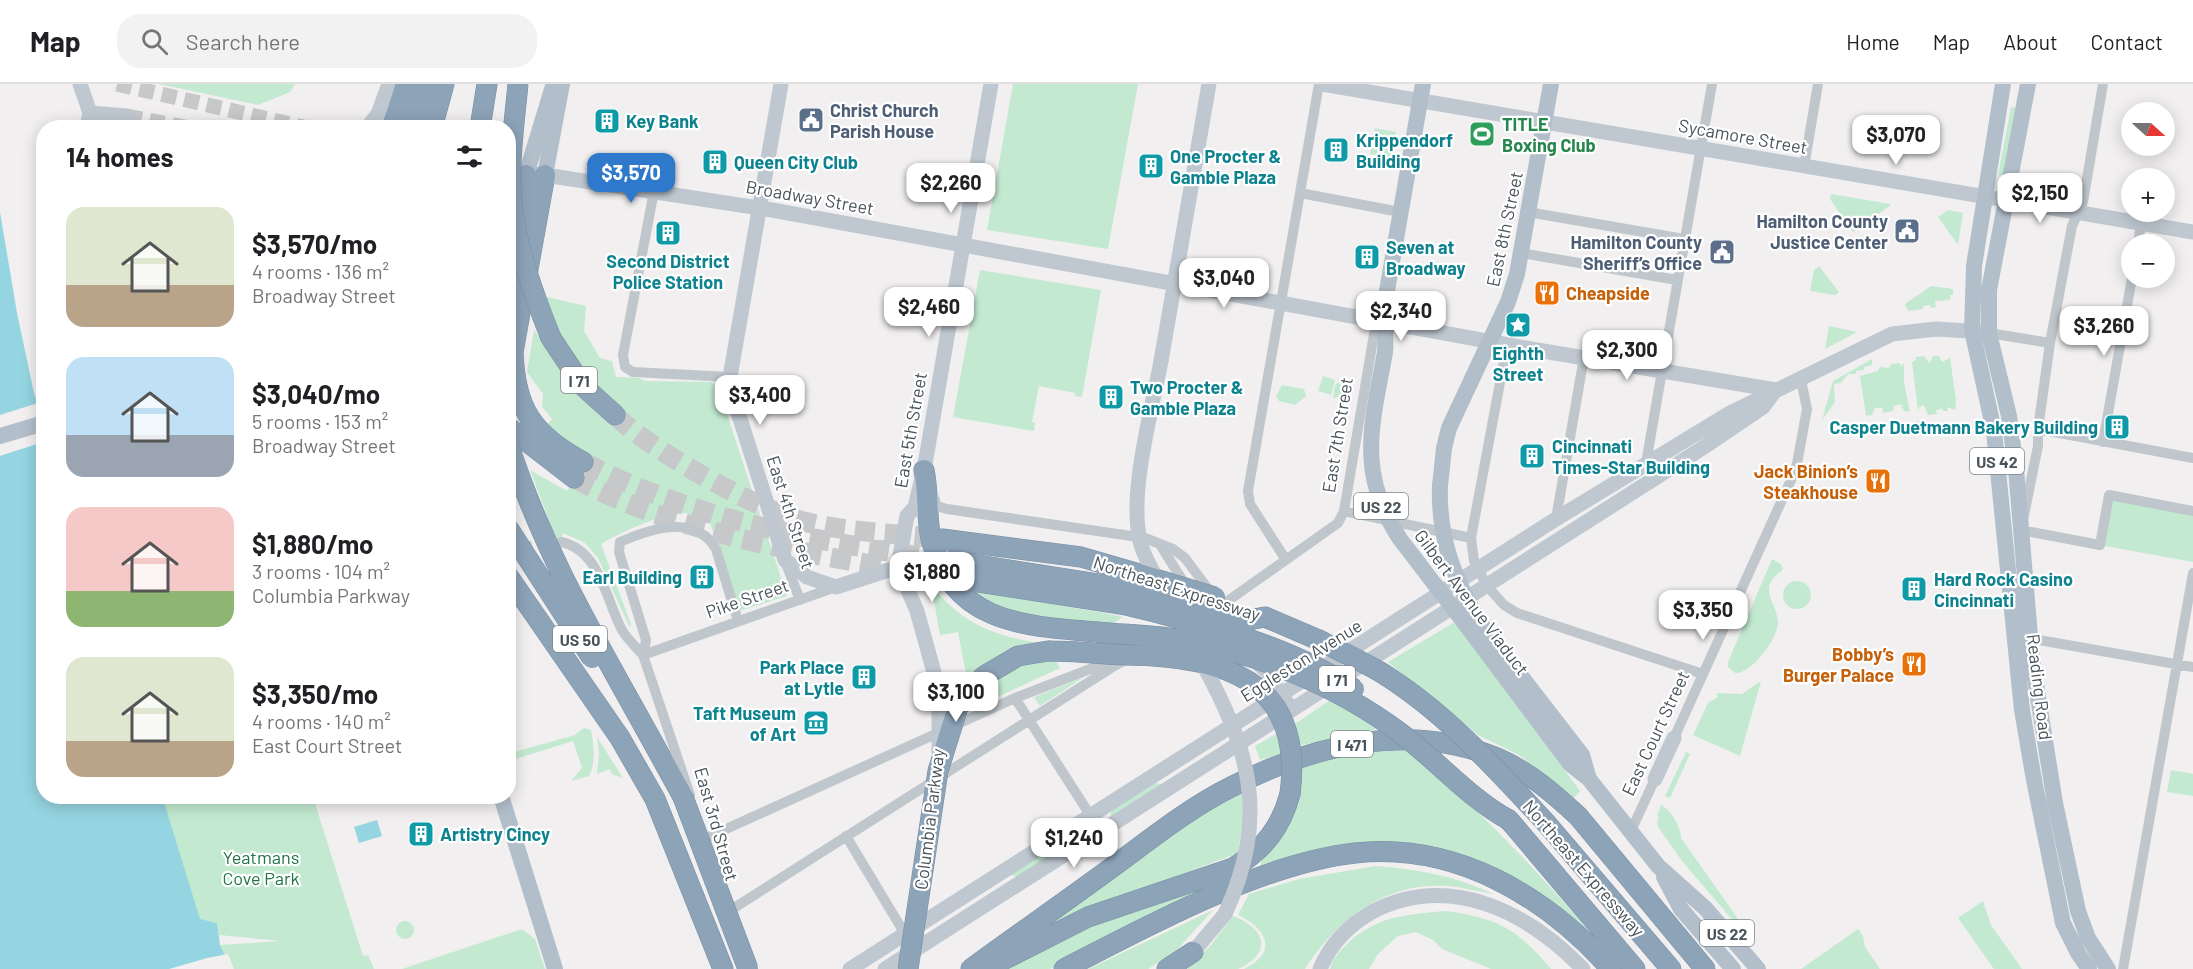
<!DOCTYPE html>
<meta charset="utf-8">
<style>
:root{--surface:#fff;--page:#f2f2f2;--text:#202124;--muted:#757577;--line:#e0e0e0;--accent:#2f79cc}
body{margin:0;font-family:Barlow,sans-serif;background:var(--page);color:var(--text);height:100vh;display:flex;flex-direction:column;font-size:22px;white-space:nowrap}
*{box-sizing:border-box;margin:0}
p{font-size:20px;color:var(--muted)}
.icon{flex:none;width:33px;height:33px;fill:none;stroke:currentColor;stroke-width:2;stroke-linecap:round;stroke-linejoin:round}
.map{position:relative;flex:1;overflow:hidden}
.side{position:absolute;left:36px;top:36px;width:480px;height:684px;display:flex;flex-direction:column;background:var(--surface);border-radius:24px;box-shadow:0 3px 15px #0003}
.side>*{flex:none}
.needle{width:39px;rotate:111deg}
.tools{position:absolute;left:2121px;top:18px;display:grid;gap:12px}
.tools a{display:grid;place-items:center;width:54px;height:54px;border-radius:50%;background:var(--surface);box-shadow:0 3px 15px #0003;font-size:30px}
.price{position:absolute;translate:-50% -51px;padding:0 14px;border-radius:12px;background:#fff;color:#222;font-size:20px;line-height:39px;filter:drop-shadow(0 2px 3px #0008)}
.price::after{content:'';position:absolute;left:50%;top:36px;width:18px;height:14px;margin-left:-9px;background:inherit;clip-path:polygon(0 0,100% 0,50% 100%)}
.price.current{background:var(--accent);color:#fff}
ul{padding:0;list-style:none}
li{display:flex;align-items:center;gap:18px;height:150px;padding:0 30px}
li span{display:grid;place-items:center;flex:none;width:168px;height:120px;border-radius:18px;color:#555}
li>.icon{margin-inline-start:auto}
span .icon{width:72px;height:72px;fill:#fffc;stroke-width:1}
li b{font-size:26px}
h2{display:flex;justify-content:space-between;align-items:center;height:72px;padding:0 30px;font-size:26px}
header{display:flex;align-items:center;gap:36px;box-sizing:border-box;height:84px;padding:0 30px;background:var(--surface);border-bottom:2px solid var(--line)}
header strong{font-size:28px}
nav{display:flex;gap:33px;margin-inline-start:auto;font-size:21px}
.search{width:420px;height:54px;background:var(--page);display:flex;align-items:center;gap:15px;box-sizing:border-box;padding:0 21px;border-radius:24px;color:var(--muted);font-size:22px}
.map>svg:first-child{display:block}
.green{fill:#c3ead1}
.water{fill:#95d4e1}
.pier{fill:#f1efef}
.lines{fill:none;stroke-linecap:round;stroke-linejoin:round}
.street-tunnel{stroke:#c7c8ca;stroke-width:10;stroke-dasharray:10 5;stroke-linecap:butt}
.secondary-tunnel{stroke:#c7c8ca;stroke-width:15;stroke-dasharray:15 8;stroke-linecap:butt}
.highway-tunnel{stroke:#c7c8ca;stroke-width:20;stroke-dasharray:20 10;stroke-linecap:butt}
.highway-casing{stroke:#788ea4;stroke-width:21}
.street{stroke:#bfc7cc;stroke-width:10}
.secondary{stroke:#bfc8d1;stroke-width:15}
.primary{stroke:#b2bfcb;stroke-width:16}
.highway{stroke:#8da3b8;stroke-width:20}
.highway-bridge-casing{stroke:#788ea4;stroke-width:21;stroke-linecap:butt}
.secondary-bridge{stroke:#bfc8d1;stroke-width:15}
.primary-bridge{stroke:#b2bfcb;stroke-width:16}
.highway-bridge{stroke:#8da3b8;stroke-width:20}
.labels{text-anchor:middle;dominant-baseline:central;stroke-width:4.5;stroke-linejoin:round;paint-order:stroke}
.shield{fill:#fff;stroke:#80878c;stroke-width:1.5}
.shield-label{font-size:16px;font-weight:bold;fill:#49535a}
.service-label{font-size:18px;font-weight:bold;fill:#4e5e75;stroke:#fff;text-anchor:end}
.culture-label{font-size:18px;font-weight:bold;fill:#0d838f;stroke:#fff;text-anchor:start}
.leisure-label{font-size:18px;font-weight:bold;fill:#27864d;stroke:#fff;text-anchor:start}
.street-label{font-size:18px;fill:#49535a;stroke:#fff}
.food-label{font-size:18px;font-weight:bold;fill:#c56008;stroke:#fff;text-anchor:end}
.park-label{font-size:18px;fill:#227348;stroke:#fff}
</style>
<header>
<strong>Map</strong>
<div class="search"><svg class="icon" aria-label="search" viewBox="0 0 24 24"><circle cx="10" cy="10" r="6"/><path d="M15 15l6 6"/></svg>Search here</div>
<nav><a>Home</a><a>Map</a><a>About</a><a>Contact</a></nav>
</header>
<div class="map">
<svg width="2193" height="885" viewBox="0 0 2193 885">
<rect width="100%" height="100%" fill="#f1efef"/>
<path class="green" d="M159,0h136l-5,8 -32,13z
M1013,0h125l-30,165 -121,-19z
M2011,23l5,1 -13,67h-5z
M1375,44l21,4 -4,26 -22,-4z
M1831,110l59,10 1,1 -38,27 -23,-33z
M1948,126l15,3 -5,32 -20,-28z
M1819,182l20,26 -4,3 -25,-4 4,-21z
M980,186l121,20 -19,107 -7,-1v-3l-36,-7 -7,36 3,1 -1,8 -81,-14z
M1931,202l22,3v6h-3v5l-15,1 1,6 -5,1 -1,-3 -6,1 -1,3 -15,2 -3,-7z
M543,212l43,10 -2,25 16,27 12,3 4,16 23,1 6,3 66,1 7,5 69,209 -48,15 -30,-91c-9,0 -17,-7 -27,-7 -18,0 -66,21 -81,31l30,80 -1,4 -32,-70 -13,-15 -22,-10 -3,16 -30,-79 37,21 19,-34 -40,-31 6,-7 -10,-12 1,-13 -16,-22 7,-42 50,70 23,23 15,-16c-38,-25 -62,-70 -79,-111z
M1829,242l28,6 -32,17z
M1924,272l6,7 3,-7h6l3,6 8,-4 6,42 -1,10 -8,-3 1,4h-5l-2,-5 1,3 -6,1 1,4 -9,1 -4,-10 -5,2 -1,4 -6,-49 3,-1 1,-4z
M1872,275v6l-8,2v3l-8,1v3h-8l-7,9 -7,1 1,18 -13,18 11,-39z
M1900,279l1,4 3,-4v19l6,30 -6,-1 -3,-7 -7,2 -1,5 -10,2 -1,-5h-7l-3,7 -6,1 -6,-40 18,-5 2,-4 9,1 2,-4z
M1323,292l12,4 -4,15 -13,-4z
M1342,295l8,1 -2,16 -15,2 2,-13z
M1282,301l22,4 2,7 -11,9 -16,-4 -3,-5z
M1919,337l1,6 31,-4 6,4 -5,6 -7,-5 -29,5 -3,-11z
M2109,411l84,15v52l-93,-17z
M1772,475l9,5 2,6c-27,17 -7,32 -5,51 1,16 -26,53 -43,52l-7,-6v-5z
M1783 511a14 14 0 1 1 28 0a14 14 0 1 1-28 0Z
M934,504c31,39 67,50 115,56l-79,35v-6l-4,1 -8,-42 -18,3 -8,-45z
M963,505l141,24 19,4 -14,9 -95,-9z
M1453,539l5,3 122,165 -6,7 -55,-43 -41,-20 -90,-73z
M1053,572l7,12 -71,33 -13,-10 39,-27z
M1084,593l-44,29 -6,-9z
M1761,597l-21,75 -47,-21 15,-32 10,-6 -1,-4 25,1z
M1333,614l48,30 -84,18 -5,-20z
M584,644l7,2c3,16 5,32 -2,46l-18,5 11,-13 -9,-27 -64,20v-25l5,16 61,-17z
M1276,650l6,19 -22,7 -5,-14z
M597,653l26,41 -11,-4 -2,-5 -13,5 2,-20z
M1405,662c67,58 130,120 186,188 -108,-96 -194,-108 -331,-67 8,-41 41,-51 40,-100l59,-16z
M1686,668l4,2 -20,44 -5,-2z
M2171,686l22,4v22l-26,-4z
M1150,698l15,3 -55,34 1,-8z
M1242,707l1,30 -5,32 -90,34 -127,57 183,-132z
M158,713h155l50,159 5,-1 6,14h-143l-11,-24 61,-4 -62,-6 -2,-12 -17,-3 -35,-115z
M1661,721c10,5 20,22 20,33l67,95 -2,3 -64,-75 -24,-34 -1,-6 2,-4 -2,-1z
M1079,744l-4,13 -56,36 -13,-3z
M1376,782c41,3 80,10 117,28 -12,-2 -24,-5 -36,-7 -65,-9 -119,29 -152,82h-61c35,-17 23,-40 -6,-54l11,-21 50,-15z
M1231,791l-2,7 -179,87h-55l47,-27z
M1983,817l8,24 31,44h-28l-36,-51z
M1213,826l-38,42 -27,17h-60z
M1444,827c51,6 73,17 107,58h-60l-49,-20 -9,-9 -17,-8 -18,4 -20,18 -9,15h-39c2,-9 9,-17 15,-23 30,-30 59,-31 99,-35z
M1233,832c32,12 41,37 5,53 -9,0 -40,0 -51,0l24,-24z
M396 846a9 9 0 1 1 18 0a9 9 0 1 1-18 0Z
M522,845l13,10 10,30h-143z
M1858,845l5,7 2,11 15,22h-79z"/>
<path class="water" d="M0,128l17,101 17,80 9,26 1,377 114,1 7,8 35,114 17,4 3,22 11,24h-231z
M377,736l5,16 -23,7 -5,-16z"/>
<path class="pier" d="M41,318l3,7 -1,33 -43,14v-41z
M228,870l6,15h-65l38,-11z"/>
<g class="lines">
<path class="street-tunnel" d="M508,468l41,-11"/>
<path class="secondary-tunnel" d="M117,0l186,43
M127,32l63,12"/>
<path class="highway-tunnel" d="M615,331c33,34 144,96 191,107 44,11 91,11 136,17
M583,378c118,61 239,80 369,99
M574,394c112,61 260,80 385,101"/>
<g class="highway-casing">
<path id="highway" d="M392,44l14,-44
M411,44l15,-44
M432,44l12,-44
M480,44l7,-44
M545,91l-32,177c2,57 20,83 70,110
M508,196l18,-105
M551,254l32,48 32,29
M508,343l66,51
M924,386c5,23 2,46 7,69 22,85 94,87 166,93
M942,455l139,18 55,16
M952,477l179,28
M508,492l112,162 35,61 68,170
M959,495l168,26
M1265,533l56,24
M984,592l34,-20 30,-5
M656,664l27,49
M1509,736l126,149
M1547,740l124,145
M995,880l93,-47 145,-49c30,-18 48,-40 57,-74
M971,885c45,-33 91,-65 136,-98 40,-29 80,-62 124,-84 82,-42 178,-66 266,-29 31,13 57,36 81,58l127,153
M1064,885c83,-43 199,-106 291,-116 101,-11 191,43 256,116
M1167,885l26,-17"/>
</g>
<path class="street" d="M2103,0l-20,118 -11,24 -22,117 -12,86v17l-17,84 79,15 9,-50 84,16
M1804,83l14,-83
M654,107l-31,164 2,12 8,5 97,5
M1300,109l100,19
M1528,128l156,27
M2138,160l3,-21
M1521,169l156,27
M1989,249l61,10
M1507,261l-36,193 3,23 13,25 17,19 13,8 186,61
M2038,345l155,29
M2103,358l29,-164
M1649,383l-3,-4 66,-379
M933,411l4,11 10,3 198,29 28,11 12,9 26,35
M1344,427l127,27
M1556,435l28,-162
M561,458c39,8 45,58 61,88 5,9 14,17 21,25
M1161,462l25,40
M1286,476l-36,-56 -2,-13 71,-407
M785,477l15,39
M1215,526l123,-87 6,-12 30,-177 9,-13
M2025,559l14,-3 154,27
M643,571l193,-68
M1254,579l24,22 16,24
M1015,614l75,117
M1674,654l122,-269 11,-60 -6,-29
M690,711l-47,-140 3,-15 -27,-88 1,-10c30,-13 75,-29 96,7l22,72
M1630,749l25,-54
M846,752l59,98
M704,755l311,-141 101,-39
M723,831l388,-247 82,-46
M2123,885l70,-396"/>
<path class="secondary" d="M80,0l10,29 9,6 3,9
M781,0l-51,293v10l55,173 22,17 29,10 62,-20
M1322,0l871,148
M90,29l37,3
M303,43l2,1
M89,44l-1,-6 2,-9
M367,44l11,-14 11,-30
M545,91l227,35 759,139 245,41
M1161,277l48,-277
M935,592l-18,-65 -19,-44 9,-51 8,-9 9,-37 67,-386
M1655,695l19,-41
M1193,868l32,-38
M850,885l706,-450 174,-106 162,-79 44,-5 48,3
M885,885l819,-522 59,-40 9,-12
M1320,885c10,-24 29,-44 52,-57 77,-40 155,-1 211,57"/>
<path class="primary" d="M2003,0l-29,182 -2,64 22,101 28,279 12,70 29,143 15,30 11,16
M2028,0l-39,206v43l20,83 7,53 16,191 23,143 23,108 10,27 20,31
M526,91l26,-86
M533,91h12l17,-91
M1385,268c2,-16 -2,-29 -1,-44l39,-224
M0,352l44,-13
M1440,402l4,-38 5,-20 59,-126 9,-28 34,-190
M1482,542l100,129 7,24
M1472,549l98,131 19,15 69,87 47,42 53,61
M501,712l54,173
M1664,793l17,32 52,60"/>
<use href="#highway" class="highway"/>
<g class="highway-bridge-casing">
<path id="highway-bridge" d="M518,0c-4,42 -11,88 -5,130 7,43 22,84 38,124
M508,359c36,112 92,203 148,305
M508,444l84,130
M1136,489l79,24
M1131,505l118,31 16,-3
M1127,521c77,20 160,39 227,84
M1097,548c30,3 62,3 91,9 74,14 151,46 211,91 38,28 68,65 110,88
M1321,557c20,11 41,20 61,32 64,40 114,96 165,151
M1048,567c27,0 53,3 79,4 94,1 178,24 163,139
M683,713l65,172
M908,885l30,-198 20,-64 26,-31"/>
</g>
<path class="secondary-bridge" d="M1160,501c-6,-12 -14,-25 -18,-37 -16,-47 10,-138 19,-187
M1200,575c50,91 70,156 25,255
M935,592l4,32v45"/>
<path class="primary-bridge" d="M1385,268c-13,73 -29,120 15,187l72,94
M1440,402c-2,53 15,95 42,140"/>
<use href="#highway-bridge" class="highway-bridge"/>
</g>
<defs>
<g id="civic-square" transform="scale(1.35)"><rect x="-9" y="-9" width="18" height="18" rx="4" fill="#5c6f8a" stroke="#fff"/><path d="M-.6-6.5H3V-4.5H.6V-3L4-1V1h2V6H-6V1h2V-1L-.6-3ZM-1.2 2.5V6h2.4V2.5Z" fill="#fff"/></g>
<g id="building-square" transform="scale(1.35)"><rect x="-9" y="-9" width="18" height="18" rx="4" fill="#0f9aa8" stroke="#fff"/><path d="M-4-6H4V6H1V3H-1V6H-4ZM-2.5-4.3h1.7v1.8h-1.7ZM.8-4.3h1.7v1.8H.8ZM-2.5-1h1.7V.8h-1.7ZM.8-1h1.7V.8H.8Z" fill="#fff"/></g>
<g id="stadium-square" transform="scale(1.35)"><rect x="-9" y="-9" width="18" height="18" rx="4" fill="#2e9e5b" stroke="#fff"/><path d="M0-5a6.5 5 0 1 0 0 10a6.5 5 0 1 0 0-10ZM-3.5-1.8h7v3.6h-7Z" fill="#fff"/></g>
<g id="restaurant-square" transform="scale(1.35)"><rect x="-9" y="-9" width="18" height="18" rx="4" fill="#e8710a" stroke="#fff"/><path d="M-5-6h1v4h1v-4h1v4h1v-4h1v5L-1.5 .5V6h-2V.5L-5-1ZM5-6V6H3V1.5H1.5Q1.5-4 5-6Z" fill="#fff"/></g>
<g id="sight-square" transform="scale(1.35)"><rect x="-9" y="-9" width="18" height="18" rx="4" fill="#0f9aa8" stroke="#fff"/><path d="M0-6L1.8-2.2L6-1.7L2.9 1.2L3.7 5.4L0 3.3L-3.7 5.4L-2.9 1.2L-6-1.7L-1.8-2.2Z" fill="#fff"/></g>
<g id="museum-square" transform="scale(1.35)"><rect x="-9" y="-9" width="18" height="18" rx="4" fill="#0f9aa8" stroke="#fff"/><path d="M0-6L6-3V-2H-6V-3ZM-5-1h2V3h-2ZM-1-1h2V3h-2ZM3-1h2V3H3ZM-6 4H6V6H-6Z" fill="#fff"/></g>
</defs>
<g fill-rule="evenodd">
<use href="#civic-square" x="811" y="36"/>
<use href="#building-square" x="607" y="37"/>
<use href="#stadium-square" x="1482" y="50"/>
<use href="#building-square" x="1336" y="66"/>
<use href="#building-square" x="715" y="78"/>
<use href="#building-square" x="1151" y="82"/>
<use href="#civic-square" x="1907" y="147"/>
<use href="#building-square" x="668" y="149"/>
<use href="#civic-square" x="1722" y="168"/>
<use href="#building-square" x="1367" y="173"/>
<use href="#restaurant-square" x="1547" y="209"/>
<use href="#sight-square" x="1518" y="241"/>
<use href="#building-square" x="1111" y="313"/>
<use href="#building-square" x="2117" y="343"/>
<use href="#building-square" x="1532" y="372"/>
<use href="#restaurant-square" x="1878" y="397"/>
<use href="#building-square" x="702" y="493"/>
<use href="#building-square" x="1914" y="505"/>
<use href="#restaurant-square" x="1914" y="580"/>
<use href="#building-square" x="864" y="593"/>
<use href="#museum-square" x="816" y="639"/>
<use href="#building-square" x="421" y="750"/>
</g>
<g class="labels">
<g class="shield">
<rect x="561" y="283" width="36" height="26" rx="4.5"/>
<rect x="1970" y="364" width="54" height="26" rx="4.5"/>
<rect x="1354" y="409" width="54" height="26" rx="4.5"/>
<rect x="553" y="542" width="54" height="26" rx="4.5"/>
<rect x="1319" y="582" width="36" height="26" rx="4.5"/>
<rect x="1331" y="647" width="42" height="26" rx="4.5"/>
<rect x="1700" y="836" width="54" height="26" rx="4.5"/>
</g>
<g class="shield-label">
<text x="579" y="296">I 71</text>
<text x="1997" y="377">US 42</text>
<text x="1381" y="422">US 22</text>
<text x="580" y="555">US 50</text>
<text x="1337" y="595">I 71</text>
<text x="1352" y="660">I 471</text>
<text x="1727" y="849">US 22</text>
</g>
<g class="service-label">
<text x="830" y="26" text-anchor="start">Christ Church<tspan x="830" dy="21">Parish House</tspan></text>
<text x="1888" y="137">Hamilton County<tspan x="1888" dy="21">Justice Center</tspan></text>
<text x="1702" y="158">Hamilton County<tspan x="1702" dy="21">Sheriff’s Office</tspan></text>
</g>
<g class="culture-label">
<text x="626" y="37">Key Bank</text>
<text x="1356" y="56">Krippendorf<tspan x="1356" dy="21">Building</tspan></text>
<text x="1170" y="72">One Procter &amp;<tspan x="1170" dy="21">Gamble Plaza</tspan></text>
<text x="734" y="78">Queen City Club</text>
<text x="1386" y="163">Seven at<tspan x="1386" dy="21">Broadway</tspan></text>
<text x="668" y="177" text-anchor="middle">Second District<tspan x="668" dy="21">Police Station</tspan></text>
<text x="1518" y="269" text-anchor="middle">Eighth<tspan x="1518" dy="21">Street</tspan></text>
<text x="1130" y="303">Two Procter &amp;<tspan x="1130" dy="21">Gamble Plaza</tspan></text>
<text x="2098" y="343" text-anchor="end">Casper Duetmann Bakery Building</text>
<text x="1552" y="362">Cincinnati<tspan x="1552" dy="21">Times-Star Building</tspan></text>
<text x="682" y="493" text-anchor="end">Earl Building</text>
<text x="1934" y="495">Hard Rock Casino<tspan x="1934" dy="21">Cincinnati</tspan></text>
<text x="844" y="583" text-anchor="end">Park Place<tspan x="844" dy="21">at Lytle</tspan></text>
<text x="796" y="629" text-anchor="end">Taft Museum<tspan x="796" dy="21">of Art</tspan></text>
<text x="440" y="750">Artistry Cincy</text>
</g>
<g class="leisure-label">
<text x="1502" y="40">TITLE<tspan x="1502" dy="21">Boxing Club</tspan></text>
</g>
<g class="street-label">
<text transform="translate(1743 52) rotate(10)">Sycamore Street</text>
<text transform="translate(810 113) rotate(10)">Broadway Street</text>
<text transform="translate(1504 145) rotate(-78)">East 8th Street</text>
<text transform="translate(910 346) rotate(-80)">East 5th Street</text>
<text transform="translate(1337 351) rotate(-81)">East 7th Street</text>
<text transform="translate(791 428) rotate(72)">East 4th Street</text>
<text transform="translate(1177 504) rotate(18)">Northeast Expressway</text>
<text transform="translate(747 514) rotate(-19)">Pike Street</text>
<text transform="translate(1472 518) rotate(53)">Gilbert Avenue Viaduct</text>
<text transform="translate(1301 576) rotate(-32)">Eggleston Avenue</text>
<text transform="translate(2040 603) rotate(83)">Reading Road</text>
<text transform="translate(1655 649) rotate(-65)">East Court Street</text>
<text transform="translate(929 735) rotate(-83)">Columbia Parkway</text>
<text transform="translate(717 740) rotate(74)">East 3rd Street</text>
<text transform="translate(1584 784) rotate(49)">Northeast Expressway</text>
</g>
<g class="food-label">
<text x="1566" y="209" text-anchor="start">Cheapside</text>
<text x="1858" y="387">Jack Binion’s<tspan x="1858" dy="21">Steakhouse</tspan></text>
<text x="1894" y="570">Bobby’s<tspan x="1894" dy="21">Burger Palace</tspan></text>
</g>
<g class="park-label">
<text x="261" y="773">Yeatmans<tspan x="261" dy="21">Cove Park</tspan></text>
</g>
</g>
</svg>
<div class="tools">
<a><svg class="needle" viewBox="-14 -14 28 28"><path d="M0-13l5 13h-10z" fill="#e53935"/><path d="M0 13l5-13h-10z" fill="#757577"/></svg></a>
<a>+</a>
<a>−</a>
</div>
<b class="price" style="left:1896px;top:82px">$3,070</b>
<b class="price current" style="left:631px;top:120px">$3,570</b>
<b class="price" style="left:951px;top:130px">$2,260</b>
<b class="price" style="left:2040px;top:140px">$2,150</b>
<b class="price" style="left:1224px;top:225px">$3,040</b>
<b class="price" style="left:929px;top:254px">$2,460</b>
<b class="price" style="left:1401px;top:258px">$2,340</b>
<b class="price" style="left:2104px;top:273px">$3,260</b>
<b class="price" style="left:1627px;top:297px">$2,300</b>
<b class="price" style="left:760px;top:342px">$3,400</b>
<b class="price" style="left:932px;top:519px">$1,880</b>
<b class="price" style="left:1703px;top:557px">$3,350</b>
<b class="price" style="left:956px;top:639px">$3,100</b>
<b class="price" style="left:1074px;top:785px">$1,240</b>
<section class="side">
<h2>14 homes<svg class="icon" aria-label="filters" viewBox="0 0 24 24"><path d="M4 7h16M4 17h16"/><circle cx="9" cy="7" r="2"/><circle cx="15" cy="17" r="2"/></svg></h2>
<ul>
<li><span style="background:linear-gradient(#dfe7d0 65%,#b9a48a 0)"><svg class="icon" aria-label="home" viewBox="0 0 24 24"><path d="M3 11l9-7 9 7M6 9v11h12V9"/></svg></span><div><b>$3,570/mo</b><p>4 rooms · 136 m²</p><p>Broadway Street</p></div></li>
<li><span style="background:linear-gradient(#bfe0f5 65%,#9aa5b1 0)"><svg class="icon" aria-label="home" viewBox="0 0 24 24"><path d="M3 11l9-7 9 7M6 9v11h12V9"/></svg></span><div><b>$3,040/mo</b><p>5 rooms · 153 m²</p><p>Broadway Street</p></div></li>
<li><span style="background:linear-gradient(#f6c9c9 70%,#8fb573 0)"><svg class="icon" aria-label="home" viewBox="0 0 24 24"><path d="M3 11l9-7 9 7M6 9v11h12V9"/></svg></span><div><b>$1,880/mo</b><p>3 rooms · 104 m²</p><p>Columbia Parkway</p></div></li>
<li><span style="background:linear-gradient(#dfe7d0 70%,#b9a48a 0)"><svg class="icon" aria-label="home" viewBox="0 0 24 24"><path d="M3 11l9-7 9 7M6 9v11h12V9"/></svg></span><div><b>$3,350/mo</b><p>4 rooms · 140 m²</p><p>East Court Street</p></div></li>
</ul>
</section>
</div>
